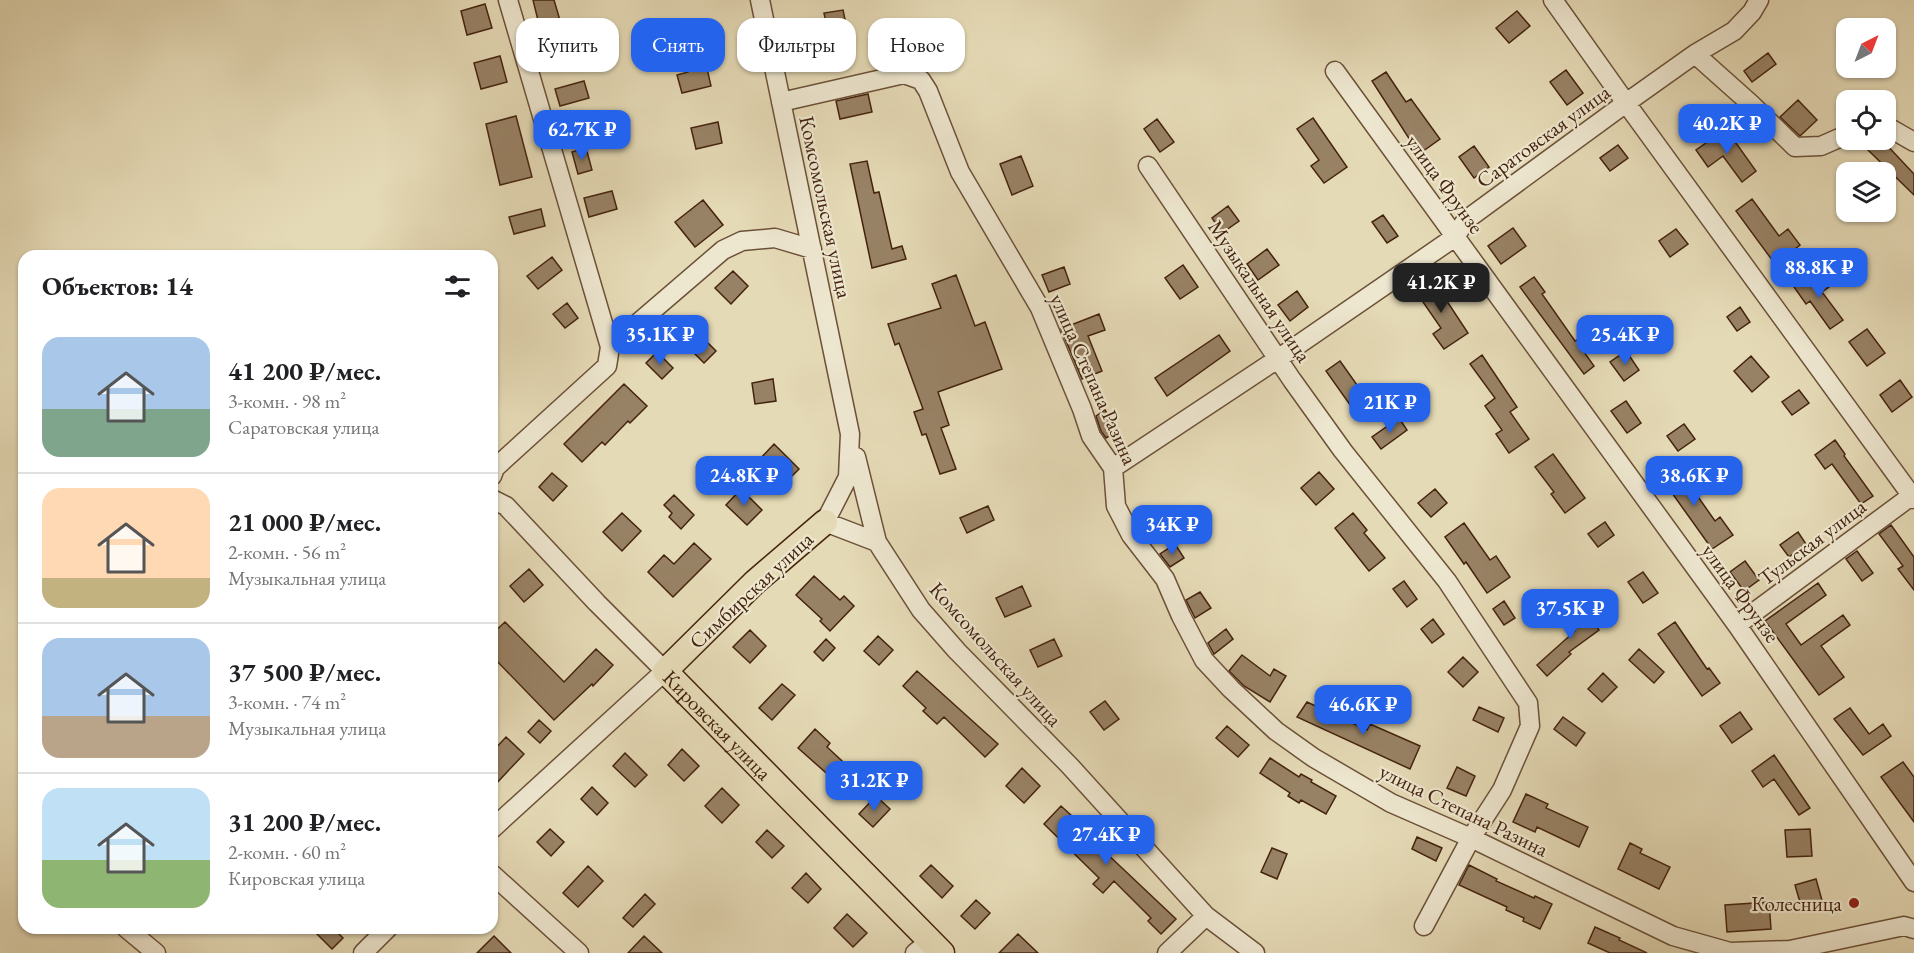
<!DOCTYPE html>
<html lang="ru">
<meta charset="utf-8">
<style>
:root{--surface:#fff;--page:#f2f2f2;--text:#202124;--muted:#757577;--line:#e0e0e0;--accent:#2563eb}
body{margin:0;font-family:"EB Garamond",serif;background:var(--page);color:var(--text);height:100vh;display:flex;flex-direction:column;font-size:22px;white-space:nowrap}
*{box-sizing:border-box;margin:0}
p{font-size:20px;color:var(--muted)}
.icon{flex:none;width:33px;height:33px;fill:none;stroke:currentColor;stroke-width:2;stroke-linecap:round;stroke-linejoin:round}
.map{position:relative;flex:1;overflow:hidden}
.details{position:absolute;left:18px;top:250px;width:480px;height:684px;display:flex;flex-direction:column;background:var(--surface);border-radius:18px;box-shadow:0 2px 4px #0004}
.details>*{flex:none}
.top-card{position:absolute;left:516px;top:18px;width:570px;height:54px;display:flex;gap:12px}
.needle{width:39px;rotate:42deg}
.controls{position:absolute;left:1836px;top:18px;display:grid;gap:12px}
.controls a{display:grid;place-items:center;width:60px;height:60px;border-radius:12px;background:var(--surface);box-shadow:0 2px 4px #0004;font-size:30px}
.price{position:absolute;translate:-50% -51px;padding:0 14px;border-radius:12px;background:var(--accent);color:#fff;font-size:20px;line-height:39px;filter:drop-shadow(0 2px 3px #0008)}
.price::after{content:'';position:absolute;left:50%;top:36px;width:18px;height:14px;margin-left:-9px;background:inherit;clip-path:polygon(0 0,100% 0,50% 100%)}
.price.on{background:#222;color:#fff}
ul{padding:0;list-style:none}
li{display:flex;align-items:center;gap:18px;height:150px;padding:0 24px}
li+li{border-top:2px solid var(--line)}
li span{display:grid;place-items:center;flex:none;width:168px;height:120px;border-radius:18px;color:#555}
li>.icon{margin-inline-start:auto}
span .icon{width:72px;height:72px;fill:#fffc;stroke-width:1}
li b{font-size:26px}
h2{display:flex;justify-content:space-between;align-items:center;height:72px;padding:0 24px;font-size:26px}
.chip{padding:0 21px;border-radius:18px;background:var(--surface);box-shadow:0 2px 4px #0004;font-size:21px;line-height:54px}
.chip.on{background:var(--accent);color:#fff}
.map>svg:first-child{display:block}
.building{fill:#988265;stroke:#44230e;stroke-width:1.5}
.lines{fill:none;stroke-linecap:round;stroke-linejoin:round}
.minor-casing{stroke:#6c5138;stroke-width:21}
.major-casing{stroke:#44230e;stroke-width:27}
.minor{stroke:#eee7d0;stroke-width:18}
.major{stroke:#e5dab6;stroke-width:24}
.poi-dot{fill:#8f2418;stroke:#eee7d0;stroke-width:2}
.labels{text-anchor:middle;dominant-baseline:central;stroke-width:4.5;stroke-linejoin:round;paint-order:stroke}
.street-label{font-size:21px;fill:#44230e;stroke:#eee7d0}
.poi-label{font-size:21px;fill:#44230e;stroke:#eee7d0;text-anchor:end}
</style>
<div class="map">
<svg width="1914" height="953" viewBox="0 0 1914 953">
<rect width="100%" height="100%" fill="#e5dab6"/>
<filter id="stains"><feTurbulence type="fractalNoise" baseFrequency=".00333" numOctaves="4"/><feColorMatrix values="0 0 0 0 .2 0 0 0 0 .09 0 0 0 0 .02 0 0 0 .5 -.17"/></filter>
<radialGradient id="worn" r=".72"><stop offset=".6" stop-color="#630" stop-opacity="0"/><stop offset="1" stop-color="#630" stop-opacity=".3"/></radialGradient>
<path class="building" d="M533,0h21l15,51 -22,6z
M485,4l7,24 -25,7 -6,-24z
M843,10l10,48 -19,4 -10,-49z
M1517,11l13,15 -21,17 -13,-15z
M696,20l15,66 -29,7 -5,-18 11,-3 -11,-47z
M1768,53l8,11 -24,18 -8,-11z
M500,56l7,26 -26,7 -7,-26z
M1566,70l17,23 -16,12 -17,-23z
M1386,72l20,30 5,-3 29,40 -21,15 -47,-73z
M584,81l5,17 -29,8 -5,-17z
M868,94l4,18 -32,7 -4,-18z
M1798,100l19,20 -17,16 -20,-19z
M516,116l16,61 -32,8 -14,-61z
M1313,118l34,49 -23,16 -13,-17 8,-6 -22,-31z
M1157,119l17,23 -14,10 -16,-23z
M718,122l4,21 -26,6 -5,-21z
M1726,129l30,42 -14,11 -19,-26 -15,11 -12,-17z
M1878,140h4l32,34v21l-46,-45z
M1618,145l10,13 -18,13 -10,-13z
M1474,146l15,21 -15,11 -15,-21z
M586,148l6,22 -14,4 -6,-22z
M1021,156l12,30 -21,9 -12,-31z
M867,161l7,32 5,-1 13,57 10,-3 4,13 -34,9 -22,-104z
M612,191l5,18 -28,8 -5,-19z
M1752,199l27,37 9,-7 12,16 -25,19 -39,-53z
M703,200l20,25 -28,22 -20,-25z
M1228,206l11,15 -17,12 -10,-15z
M541,209l4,17 -31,8 -5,-17z
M1383,215l15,21 -11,7 -15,-21z
M1513,228l13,18 -25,18 -13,-18z
M1676,229l12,15 -18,13 -11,-16z
M1267,249l12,16 -21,15 -11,-16z
M552,257l10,13 -24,19 -11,-13z
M1183,265l15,22 -18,12 -15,-21z
M1064,267l6,17 -21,8 -7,-17z
M733,271l15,15 -17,18 -16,-16z
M1817,271l12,16 -7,5 21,28 -13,9 -20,-28 -4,3 -12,-17z
M956,275l19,51 10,-4 17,47 -64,23 11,33 -8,3 15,41 -16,5 -14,-40 -4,1 -8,-23 9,-3 -24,-66 -4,2 -7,-21 53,-16 -9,-24z
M1431,277l37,56 -24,16 -11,-15 8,-6 -27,-39z
M1534,277l11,15 -3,2 33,47 4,-2 8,11 -3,2 10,14 -10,8 -64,-87z
M1297,291l11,16 -18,14 -12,-16z
M567,303l11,15 -13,10 -12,-14z
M1740,307l10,15 -13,9 -10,-14z
M1099,314l6,16 -17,6 14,35 -20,8 -21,-50z
M687,322l29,29 -12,12 -29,-29z
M1867,329l18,24 -18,13 -18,-24z
M1219,335l11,16 -63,45 -12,-18z
M1626,351l13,19 -15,11 -14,-19z
M657,352l16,16 -11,11 -16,-16z
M1482,355l35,52 -7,5 19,27 -20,14 -13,-19 6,-4 -17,-24 10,-8 -25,-34z
M1751,356l18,21 -17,15 -18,-21z
M1340,361l27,38 -14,10 -27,-38z
M773,379l3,22 -21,3 -3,-21z
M1900,380l12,17 -20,15 -12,-17z
M624,384l23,22 -17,17 -2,-2 -23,24 -3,-3 -20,20 -18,-18z
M1799,390l10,13 -17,12 -10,-13z
M1626,401l15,22 -14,10 -16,-22z
M1105,410l13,21 -12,7 -5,-7 -5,-15z
M1399,418l8,12 -26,19 -9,-12z
M1684,424l11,15 -17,12 -11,-15z
M1835,440l10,14 -1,2 29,40 -12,8 -29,-40 -7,5 -10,-14z
M774,444l25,25 -14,14 -25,-24z
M1553,454l32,44 -20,15 -14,-19 3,-2 -19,-25z
M1673,461l42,60 5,-4 13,18 -21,14 -55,-77z
M1319,472l15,17 -18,16 -15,-17z
M552,473l15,13 -14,15 -14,-14z
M741,489l21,21 -15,15 -21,-20z
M1435,489l12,14 -16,14 -13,-14z
M674,495l20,20 -13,14 -12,-12 3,-4 -8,-8z
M988,506l6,14 -27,13 -7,-15z
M1151,506l10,16 -17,11 -10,-17z
M622,513l19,18 -19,20 -19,-19z
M1353,513l14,17 -3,3 21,25 -16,13 -34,-43z
M1605,522l9,13 -16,12 -10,-13z
M1464,523l26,37 6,-4 14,21 -23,16 -21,-31 -2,2 -19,-27z
M1891,525l23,32v33l-16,-21 5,-3 -24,-32z
M1798,532l8,12 -17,13 -9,-12z
M694,543l17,16 -38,38 -25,-25 16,-17 10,9z
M1175,544l9,14 -14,9 -10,-13z
M1857,551l16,22 -11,8 -16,-22z
M1745,561l14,19 -15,11 -14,-19z
M529,569l14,16 -19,17 -14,-16z
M1643,572l15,21 -15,10 -15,-21z
M814,576l26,24 4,-4 10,10 -24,25 -10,-10 2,-2 -26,-24z
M1404,581l13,18 -10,8 -14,-18z
M1818,583l8,12 -40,29 15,21 42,-30 7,10 -29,21 23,31 -25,18 -54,-74z
M1022,586l9,20 -26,11 -9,-19z
M1200,592l11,16 -16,10 -9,-18z
M1504,601l11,17 -11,7 -11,-16z
M1582,606l17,24 -30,22 2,2 -24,22 -10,-11 38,-34 -9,-13z
M1433,619l11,15 -12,9 -11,-14z
M505,622l59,60 32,-33 17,16 -20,21 -1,-2 -38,36 -62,-64v-22z
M1675,622l32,47 2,-1 11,15 -18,13 -44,-62z
M1226,629l7,10 -19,15 -6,-11z
M750,630l16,16 -16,17 -17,-16z
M878,636l15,14 -14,15 -15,-14z
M826,639l9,9 -12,13 -9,-9z
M1054,639l8,17 -24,11 -8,-17z
M1639,649l25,23 -10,11 -25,-23z
M1242,655l28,21 4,-7 12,7 -16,26 -26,-16 -15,-15z
M1463,657l15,15 -15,15 -15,-15z
M917,671l81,73 -13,13 -41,-40 -7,7 -14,-13 3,-3 -23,-22z
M1603,673l14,14 -15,15 -14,-13z
M782,684l13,11 -23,25 -13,-12z
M1105,701l14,18 -15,11 -14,-18z
M1307,702l60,28 3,-6 50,22 -10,23 -113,-52z
M1479,707l25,11 -6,14 -25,-12z
M1850,708l19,26 14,-10 8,12 -28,19 -29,-36z
M1740,712l12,17 -20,14 -12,-17z
M1563,717l22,16 -9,13 -22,-17z
M539,720l12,11 -11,12 -12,-11z
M1227,726l22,19 -11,12 -22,-19z
M815,729l15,14 -3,4 28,26 -13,14 -44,-39z
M506,737l18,17 -32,34v-36z
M682,749l17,17 -15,15 -16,-16z
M625,753l22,22 -12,12 -22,-21z
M1774,755l36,53 -11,7 -25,-36 -11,8 -11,-16z
M1270,758l29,19 2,-3 11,6 -1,2 25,14 -10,18 -25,-14 -2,3 -11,-7 2,-3 -30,-20z
M1903,762l11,15v45l-33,-45z
M1457,767l18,9 -9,20 -19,-8z
M1022,768l18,18 -16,17 -18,-17z
M592,787l16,16 -11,12 -16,-16z
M722,788l17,17 -17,18 -17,-17z
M1526,794l22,10 -2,4 42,19 -9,20 -42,-20 -2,5 -22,-10z
M876,796l14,13 -17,18 -14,-13z
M1061,806l45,41 -3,3 73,69 -15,15 -13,-13 3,-3 -37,-37 -11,12 -10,-9 6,-6 -55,-54z
M550,829l14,13 -13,14 -14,-14z
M1810,829l2,27 -25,1 -2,-27z
M767,830l17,16 -12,12 -16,-16z
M1417,837l25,11 -6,13 -24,-12z
M1630,843l12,6 -2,4 30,14 -11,22 -41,-20z
M1272,848l15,6 -10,25 -16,-7z
M931,865l22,21 -11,12 -22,-22z
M1469,865l28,14 -1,2 38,17 1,-2 17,8 -12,25 -17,-8 1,-3 -18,-8 1,-3 -48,-22z
M588,866l15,15 -25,26 -15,-14z
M806,873l15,16 -13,14 -16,-15z
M1816,879l7,25 -21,5 -7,-24z
M645,894l10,10 -22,23 -10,-9z
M976,900l14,13 -15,16 -14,-13z
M1769,902l2,27 -44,3 -2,-27z
M847,914l20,19 -14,14 -19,-19z
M1595,927l25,11 -1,2 28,13h-37l-22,-10z
M311,928h22l10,10 -11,11z
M1018,934l20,19h-39z
M494,936l17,17h-34z
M644,936l18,17h-34z"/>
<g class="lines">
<g class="minor-casing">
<path id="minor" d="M508,0l102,347
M760,0l90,434 -2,43 -23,45 52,20 44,68 36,41 112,114 137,151 49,37
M1553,0l73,103 288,396
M1695,54l56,50 44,43 26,-1 25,-11
M1335,71l402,554 177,257
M781,102l123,-28 17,6 7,11 32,81 80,136 42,101 9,27 22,32 3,38 15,29 34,44 16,37 23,44 27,29 45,42 38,27 77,45 80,35 202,98 57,16 60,-2 114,-24 10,3
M1886,127h2l26,15
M1148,166l144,214 51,71 104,130 81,122 2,23 -28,64 -31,48 -47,88
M856,457l21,85
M1113,468l166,-110 176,-121 11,-17 160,-117 69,-49 39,-23 18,-19 7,-12
M492,476l3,-8 112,-102 3,-19 113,-97 19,-9 33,-3 37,11
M492,499l14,7 91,97 68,68 -173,158
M1737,625l177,-131
M492,874l87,79
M126,928l30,25
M363,953l25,-25
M915,953l15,-12
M1167,953l39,-37"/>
</g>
<g class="major-casing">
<g id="major">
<path id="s1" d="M825,522l-70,60 -90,89 277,282"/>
</g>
</g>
<use href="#minor" class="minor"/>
<use href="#major" class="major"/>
</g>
<circle class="poi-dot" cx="1854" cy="903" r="6"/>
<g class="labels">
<g class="street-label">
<text transform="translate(1543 136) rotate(-36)">Саратовская улица</text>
<text transform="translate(1445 184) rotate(54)">улица Фрунзе</text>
<text transform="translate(826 207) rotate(78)">Комсомольская улица</text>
<text transform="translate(1260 291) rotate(56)">Музыкальная улица</text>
<text transform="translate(1094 379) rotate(66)">улица Степана Разина</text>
<text transform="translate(1812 542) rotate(-37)">Тульская улица</text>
<text transform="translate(751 590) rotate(-43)">Симбирская улица</text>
<text transform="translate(1741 593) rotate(54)">улица Фрунзе</text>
<text transform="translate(996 654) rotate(48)">Комсомольская улица</text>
<text stroke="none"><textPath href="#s1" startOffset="294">Кировская улица</textPath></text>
<text transform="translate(1464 810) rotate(26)">улица Степана Разина</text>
</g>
<g class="poi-label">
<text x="1842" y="903">Колесница</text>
</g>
</g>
<rect width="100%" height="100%" filter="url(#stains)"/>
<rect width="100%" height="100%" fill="url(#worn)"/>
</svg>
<div class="controls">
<a><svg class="needle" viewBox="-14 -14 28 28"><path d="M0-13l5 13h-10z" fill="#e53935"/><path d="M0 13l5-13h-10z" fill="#757577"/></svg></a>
<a><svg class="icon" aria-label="locate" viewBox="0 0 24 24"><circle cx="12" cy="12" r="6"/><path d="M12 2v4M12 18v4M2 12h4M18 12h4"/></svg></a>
<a><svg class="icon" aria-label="layers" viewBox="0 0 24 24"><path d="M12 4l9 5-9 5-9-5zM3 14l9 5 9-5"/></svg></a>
</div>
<b class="price" style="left:1727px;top:155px">40.2K ₽</b>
<b class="price" style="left:582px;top:161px">62.7K ₽</b>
<b class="price" style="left:1819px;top:299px">88.8K ₽</b>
<b class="price on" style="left:1441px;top:314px">41.2K ₽</b>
<b class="price" style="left:660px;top:366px">35.1K ₽</b>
<b class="price" style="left:1625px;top:366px">25.4K ₽</b>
<b class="price" style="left:1390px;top:434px">21K ₽</b>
<b class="price" style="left:744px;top:507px">24.8K ₽</b>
<b class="price" style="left:1694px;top:507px">38.6K ₽</b>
<b class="price" style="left:1172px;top:556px">34K ₽</b>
<b class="price" style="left:1570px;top:640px">37.5K ₽</b>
<b class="price" style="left:1363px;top:736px">46.6K ₽</b>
<b class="price" style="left:874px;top:812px">31.2K ₽</b>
<b class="price" style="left:1106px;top:866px">27.4K ₽</b>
<div class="top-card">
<a class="chip">Купить</a>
<a class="chip on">Снять</a>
<a class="chip">Фильтры</a>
<a class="chip">Новое</a>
</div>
<section class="details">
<h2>Объектов: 14<svg class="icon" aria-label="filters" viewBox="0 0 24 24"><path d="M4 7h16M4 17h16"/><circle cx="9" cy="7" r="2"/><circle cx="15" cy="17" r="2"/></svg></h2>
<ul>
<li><span style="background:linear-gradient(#a9c7e8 60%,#7fa58c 0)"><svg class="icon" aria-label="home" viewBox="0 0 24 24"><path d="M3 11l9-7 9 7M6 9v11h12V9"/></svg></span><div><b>41 200 ₽/мес.</b><p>3-комн. · 98 m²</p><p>Саратовская улица</p></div></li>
<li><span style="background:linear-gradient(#ffd9b3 75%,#c2b280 0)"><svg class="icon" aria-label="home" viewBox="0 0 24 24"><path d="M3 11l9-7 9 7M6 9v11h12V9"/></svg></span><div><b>21 000 ₽/мес.</b><p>2-комн. · 56 m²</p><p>Музыкальная улица</p></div></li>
<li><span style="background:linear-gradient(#a9c7e8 65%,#b9a48a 0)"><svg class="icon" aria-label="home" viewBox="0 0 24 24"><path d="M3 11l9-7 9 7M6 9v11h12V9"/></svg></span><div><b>37 500 ₽/мес.</b><p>3-комн. · 74 m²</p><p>Музыкальная улица</p></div></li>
<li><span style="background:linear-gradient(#bfe0f5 60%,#8fb573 0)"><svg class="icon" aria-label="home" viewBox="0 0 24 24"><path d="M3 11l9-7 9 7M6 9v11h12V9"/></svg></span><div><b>31 200 ₽/мес.</b><p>2-комн. · 60 m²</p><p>Кировская улица</p></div></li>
</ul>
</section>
</div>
